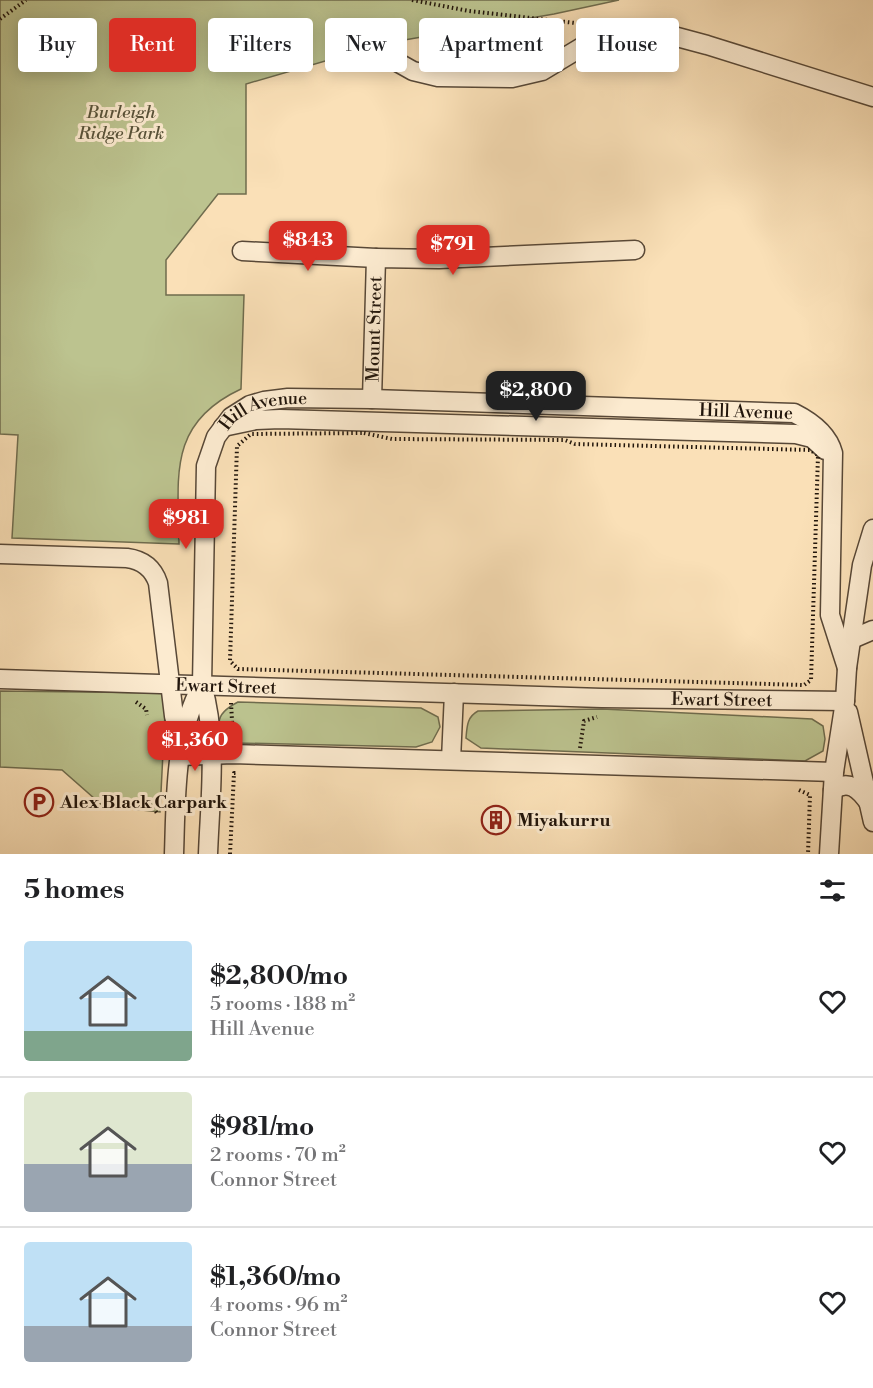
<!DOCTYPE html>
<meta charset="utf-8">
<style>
:root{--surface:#fff;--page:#f2f2f2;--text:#202124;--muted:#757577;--line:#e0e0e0;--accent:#d93025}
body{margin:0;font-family:"Libre Bodoni",serif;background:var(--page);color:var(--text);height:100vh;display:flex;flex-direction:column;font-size:22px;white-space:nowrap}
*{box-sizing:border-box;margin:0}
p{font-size:20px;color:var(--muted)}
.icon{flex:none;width:33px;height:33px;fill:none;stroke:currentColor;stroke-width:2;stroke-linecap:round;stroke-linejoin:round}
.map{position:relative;height:854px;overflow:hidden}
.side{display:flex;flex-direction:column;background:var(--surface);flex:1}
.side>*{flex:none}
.guide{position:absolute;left:18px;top:18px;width:837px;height:54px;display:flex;gap:12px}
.price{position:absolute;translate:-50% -51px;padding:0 14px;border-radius:12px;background:var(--accent);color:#fff;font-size:20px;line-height:39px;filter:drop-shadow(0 2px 3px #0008)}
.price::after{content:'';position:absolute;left:50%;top:36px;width:18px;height:14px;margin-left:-9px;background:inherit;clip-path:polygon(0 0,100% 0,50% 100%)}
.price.active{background:#222;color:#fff}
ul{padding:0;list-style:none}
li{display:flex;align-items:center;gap:18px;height:150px;padding:0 24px}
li+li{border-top:2px solid var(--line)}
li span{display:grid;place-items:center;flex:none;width:168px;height:120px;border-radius:6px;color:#555}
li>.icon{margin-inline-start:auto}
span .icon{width:72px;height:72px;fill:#fffc;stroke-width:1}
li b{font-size:26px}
h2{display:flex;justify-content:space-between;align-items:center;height:72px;padding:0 24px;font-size:26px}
.chip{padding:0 21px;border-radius:6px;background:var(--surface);box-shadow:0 3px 15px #0003;font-size:21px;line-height:54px}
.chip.active{background:var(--accent);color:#fff}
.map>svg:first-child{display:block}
.green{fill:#bcc38f;stroke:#6f6c4e;stroke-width:1.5}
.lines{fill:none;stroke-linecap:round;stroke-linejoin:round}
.street-casing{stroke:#584837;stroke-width:21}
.path{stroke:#22160c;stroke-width:4;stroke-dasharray:1.5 3;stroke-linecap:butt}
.street{stroke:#fcebd0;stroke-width:18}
.labels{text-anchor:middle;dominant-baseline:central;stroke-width:6;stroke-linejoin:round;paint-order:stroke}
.park-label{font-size:18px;font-style:italic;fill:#58533a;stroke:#fcebd0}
.street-label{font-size:18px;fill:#22160c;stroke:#fcebd0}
.poi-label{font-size:18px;font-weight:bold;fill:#22160c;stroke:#fcebd0;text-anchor:start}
</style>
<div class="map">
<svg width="873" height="854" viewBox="0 0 873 854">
<rect width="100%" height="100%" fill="#fae0b7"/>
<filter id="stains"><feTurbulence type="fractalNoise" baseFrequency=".00333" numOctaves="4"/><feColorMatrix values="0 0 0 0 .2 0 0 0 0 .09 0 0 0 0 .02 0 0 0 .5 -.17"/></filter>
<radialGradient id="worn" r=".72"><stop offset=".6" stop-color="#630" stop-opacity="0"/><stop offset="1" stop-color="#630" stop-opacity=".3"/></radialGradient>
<path class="green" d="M0,0h619l-65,14 -167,29 -141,41v110h-28l-52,66v35h78l-3,94c-73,34 -63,86 -62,155l-167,-6 6,-103 -18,-1z
M0,691l166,2 -6,119 -57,-6 -41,-36 -62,-3z
M238,702l183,6 17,9 2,10 -8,15 -16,5 -177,-4c-24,-13 -28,-27 -1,-41z
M602,709l210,10 11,7 2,13 -2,12 -18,10 -324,-13 -15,-10c1,-12 1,-21 12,-27z"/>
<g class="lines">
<g class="street-casing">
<g id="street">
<path d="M397,62l16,9 25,6 74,1 30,-7 63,-38 25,-4 21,1 56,15 166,52"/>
<path d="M242,251l134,7"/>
<path id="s1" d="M372,399l4,-141 63,1 196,-9"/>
<path d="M223,427l33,-7 24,-1 516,15 16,4 13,12"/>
<path d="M0,554l127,4c15,2 26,10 31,25l16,133 8,29"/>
<path d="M852,639l21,-9"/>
<path id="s2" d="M0,679l602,19 243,3"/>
<path d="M848,712l25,110"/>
<path d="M180,756l53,-2 601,18"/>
<path d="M451,760l3,-67"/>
<path d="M833,790c16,-11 26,-1 36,13"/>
<path d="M174,854c2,-57 0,-118 28,-169"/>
<path id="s3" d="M208,854c2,-55 10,-116 -6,-169l4,-219 10,-29 15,-20 19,-12 14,-4 24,-3 84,1 422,14c18,9 34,21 39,40l-3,162 17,53"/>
<path d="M829,854l5,-82 11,-71 2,-33 15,-103 11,-36"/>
</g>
</g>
<path class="path" d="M412,0l57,11 115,13
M0,19l26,-19
M364,433l28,6 173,1 10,4 235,6 8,5 -7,225 -7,5 -566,-16 -8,-8 7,-215 14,-12z
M136,702l10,7 1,6
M231,703l2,35
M580,748l4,-27 13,-4
M799,790l11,5 -2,59
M147,801l10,12
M230,854l4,-81h3"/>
<use href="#street" class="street"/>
</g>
<defs>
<g id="parking-ring" transform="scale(1.5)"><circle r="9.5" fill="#fcebd0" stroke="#8f2418" stroke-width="1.5"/><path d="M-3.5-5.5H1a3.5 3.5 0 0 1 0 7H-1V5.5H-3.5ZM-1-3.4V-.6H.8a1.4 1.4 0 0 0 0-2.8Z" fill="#8f2418"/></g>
<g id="building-ring" transform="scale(1.5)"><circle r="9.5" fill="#fcebd0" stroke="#8f2418" stroke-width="1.5"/><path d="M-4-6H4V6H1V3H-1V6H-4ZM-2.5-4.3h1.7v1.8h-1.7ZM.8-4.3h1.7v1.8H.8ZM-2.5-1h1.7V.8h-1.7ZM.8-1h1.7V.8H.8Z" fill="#8f2418"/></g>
</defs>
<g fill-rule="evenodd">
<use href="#parking-ring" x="39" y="802"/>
<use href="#building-ring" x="496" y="820"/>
</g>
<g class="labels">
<g class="park-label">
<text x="121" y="112">Burleigh<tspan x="121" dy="21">Ridge Park</tspan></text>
</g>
<g class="street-label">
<text stroke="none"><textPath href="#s1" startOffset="70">Mount Street</textPath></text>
<text stroke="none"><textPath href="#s3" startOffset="478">Hill Avenue</textPath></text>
<text stroke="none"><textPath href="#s3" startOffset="964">Hill Avenue</textPath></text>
<text stroke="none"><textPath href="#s2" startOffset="226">Ewart Street</textPath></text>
<text stroke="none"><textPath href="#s2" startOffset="722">Ewart Street</textPath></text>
</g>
<g class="poi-label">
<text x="60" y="802">Alex Black Carpark</text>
<text x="517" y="820">Miyakurru</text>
</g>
</g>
<rect width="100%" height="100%" filter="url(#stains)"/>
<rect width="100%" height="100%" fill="url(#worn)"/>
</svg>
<b class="price" style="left:308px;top:272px">$843</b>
<b class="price" style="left:453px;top:276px">$791</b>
<b class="price active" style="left:536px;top:422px">$2,800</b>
<b class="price" style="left:186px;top:550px">$981</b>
<b class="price" style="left:195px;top:772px">$1,360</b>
<div class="guide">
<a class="chip">Buy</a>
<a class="chip active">Rent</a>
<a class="chip">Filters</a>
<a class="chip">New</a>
<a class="chip">Apartment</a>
<a class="chip">House</a>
</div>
</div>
<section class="side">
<h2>5 homes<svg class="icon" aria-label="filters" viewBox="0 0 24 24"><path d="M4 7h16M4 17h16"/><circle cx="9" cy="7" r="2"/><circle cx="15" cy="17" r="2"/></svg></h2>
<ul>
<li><span style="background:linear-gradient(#bfe0f5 75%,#7fa58c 0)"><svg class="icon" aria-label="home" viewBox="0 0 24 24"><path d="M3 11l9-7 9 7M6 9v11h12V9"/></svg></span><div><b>$2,800/mo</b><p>5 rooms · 188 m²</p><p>Hill Avenue</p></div><svg class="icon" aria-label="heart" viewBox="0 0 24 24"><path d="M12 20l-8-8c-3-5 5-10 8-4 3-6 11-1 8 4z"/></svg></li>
<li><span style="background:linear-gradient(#dfe7d0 60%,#9aa5b1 0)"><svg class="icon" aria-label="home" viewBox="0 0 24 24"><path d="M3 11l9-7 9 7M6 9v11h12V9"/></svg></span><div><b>$981/mo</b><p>2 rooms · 70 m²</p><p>Connor Street</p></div><svg class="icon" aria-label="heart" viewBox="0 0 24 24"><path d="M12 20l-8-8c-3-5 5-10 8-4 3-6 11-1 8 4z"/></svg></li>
<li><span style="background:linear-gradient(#bfe0f5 70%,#9aa5b1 0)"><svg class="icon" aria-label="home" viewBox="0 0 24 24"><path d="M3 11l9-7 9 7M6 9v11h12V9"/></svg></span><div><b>$1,360/mo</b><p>4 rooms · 96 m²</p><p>Connor Street</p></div><svg class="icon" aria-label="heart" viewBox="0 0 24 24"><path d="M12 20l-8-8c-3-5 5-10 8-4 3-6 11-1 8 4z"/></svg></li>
</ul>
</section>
